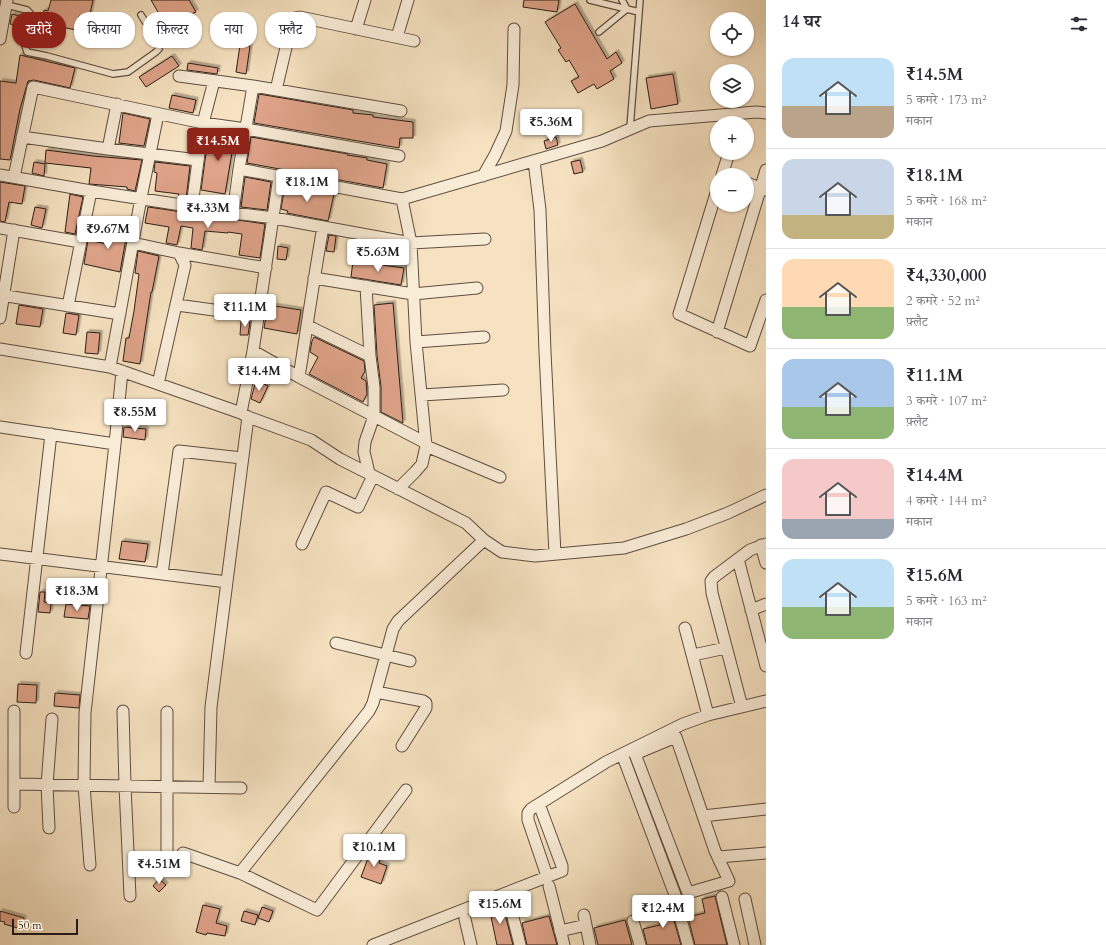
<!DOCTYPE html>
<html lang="hi">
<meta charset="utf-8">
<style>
:root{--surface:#fff;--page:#f7f7f7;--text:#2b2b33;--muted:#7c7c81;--line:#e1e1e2;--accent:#8f2418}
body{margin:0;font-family:Cardo,"Noto Serif Devanagari",serif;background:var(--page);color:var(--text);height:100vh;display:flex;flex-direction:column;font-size:15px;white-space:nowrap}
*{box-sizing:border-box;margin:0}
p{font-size:13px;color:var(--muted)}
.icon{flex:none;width:22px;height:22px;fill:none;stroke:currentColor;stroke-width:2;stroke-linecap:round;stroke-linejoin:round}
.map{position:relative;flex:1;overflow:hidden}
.side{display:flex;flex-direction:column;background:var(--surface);width:340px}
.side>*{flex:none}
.guide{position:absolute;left:12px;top:12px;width:380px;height:36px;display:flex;gap:8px}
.controls{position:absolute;left:710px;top:12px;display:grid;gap:8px}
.controls a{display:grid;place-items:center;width:44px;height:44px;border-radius:50%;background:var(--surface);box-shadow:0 1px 3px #0004;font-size:20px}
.scale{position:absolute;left:12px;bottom:10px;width:66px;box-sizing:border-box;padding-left:4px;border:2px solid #2b1d15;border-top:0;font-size:11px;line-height:14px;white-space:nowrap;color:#2b1d15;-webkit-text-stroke:3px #f9ecd7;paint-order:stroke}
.price{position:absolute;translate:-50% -34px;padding:0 9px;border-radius:4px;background:#fff;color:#222;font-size:13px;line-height:26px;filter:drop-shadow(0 1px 2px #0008)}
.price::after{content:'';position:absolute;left:50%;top:24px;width:12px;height:9px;margin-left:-6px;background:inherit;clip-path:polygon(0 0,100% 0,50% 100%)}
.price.active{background:var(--accent);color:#fff}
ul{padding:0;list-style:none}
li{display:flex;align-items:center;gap:12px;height:100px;padding:0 16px}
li+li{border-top:1px solid var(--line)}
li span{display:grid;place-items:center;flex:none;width:112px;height:80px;border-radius:12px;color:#555}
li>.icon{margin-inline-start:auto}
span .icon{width:48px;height:48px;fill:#fffc;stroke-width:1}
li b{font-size:17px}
h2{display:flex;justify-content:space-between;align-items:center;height:48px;padding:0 16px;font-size:17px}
.pill{padding:0 14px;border-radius:16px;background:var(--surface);box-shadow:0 1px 3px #0004;font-size:14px;line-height:36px}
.pill.active{background:var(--accent);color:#fff}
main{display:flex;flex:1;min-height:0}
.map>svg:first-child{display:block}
.building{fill:#e0a48a;stroke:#2b1d15;filter:url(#shadow)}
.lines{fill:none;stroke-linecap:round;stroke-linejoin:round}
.lane-casing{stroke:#5e4e40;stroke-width:8}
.street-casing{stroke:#5e4e40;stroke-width:13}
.lane{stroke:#f9ecd7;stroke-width:5.5}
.street{stroke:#f9ecd7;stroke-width:11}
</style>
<main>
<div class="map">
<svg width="766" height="945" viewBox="0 0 766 945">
<defs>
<filter id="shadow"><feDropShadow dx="2.5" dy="-2.5" stdDeviation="0" flood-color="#0004"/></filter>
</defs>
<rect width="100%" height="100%" fill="#f6e2c1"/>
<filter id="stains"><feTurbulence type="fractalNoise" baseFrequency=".005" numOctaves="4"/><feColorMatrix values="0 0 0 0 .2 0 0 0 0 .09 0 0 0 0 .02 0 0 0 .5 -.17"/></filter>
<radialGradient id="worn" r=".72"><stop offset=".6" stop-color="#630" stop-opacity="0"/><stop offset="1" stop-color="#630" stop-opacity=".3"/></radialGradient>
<path class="building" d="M51,0h42l-4,18 -10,-2 -3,14 -25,-5 -3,21 -16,-3 1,-6h-2l1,-8h4l1,-4h4l3,-15 4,1z
M151,0h38l7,12 -5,2 8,15 -4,3 2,4 -19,10 -4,-8h-1z
M524,0h35l-2,12 -34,-5z
M575,4l32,55 9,-7 6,11 -12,8 4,8 -17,10 -3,-5 -16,9 -7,-12 8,-4 -10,-17 -3,2 -8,-12 3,-2 -16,-26z
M12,14l11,3 -2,9 -11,-2z
M240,45l10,1 -4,28 -10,-2z
M20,55l55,13 -5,20 -36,-8 -6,1 -8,28 -10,51 -10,-1v-78l16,2z
M172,56l7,10 -33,21 -7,-10z
M188,63l30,5 -1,6 -30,-4z
M673,74l5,30 -27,5 -5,-31z
M259,94l94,16v3l20,2v2l40,5v16h-13l-1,10 -145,-25z
M172,95l24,5 -3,13 -24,-5z
M123,113l27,6 -6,27 -25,-3z
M209,131l26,4 -10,59 -24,-4z
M251,137l97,17 -1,1 20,3v2l20,4 -4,24 -136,-25z
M556,137l2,8 -12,4 -2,-8z
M46,150l47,6 49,4 -7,31 -8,-2v-2l-38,-3 2,-16 -46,-5z
M580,160l3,12 -9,2 -3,-12z
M34,162l11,2 -1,12 -12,-3z
M155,162l35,4 -4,33 -8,-2 1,-3 -24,-3 2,-18 -3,-1z
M245,177l26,5 -4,28 -26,-3z
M0,182l25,4 -3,18 -13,-2 -4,20 -5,-1z
M285,185l49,9 -6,27 -41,-8 1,-2 -7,-2z
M70,194l13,3 -8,37 -10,-2z
M35,207l11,2 -4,19 -11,-3z
M148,207l117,17 -5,34 -21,-3 3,-21 -14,-2v1l-23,-2 -3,19 -11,-2 2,-20 -12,-2 -4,19 -11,-2 3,-16 -24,-4z
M110,224l18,3 -8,45 -36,-8 4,-24 19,4z
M329,235l7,1 -2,16 -8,-1z
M278,246l10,2 -2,12 -9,-1z
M138,251l21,5 -7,36h-1l-11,72 -17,-3 3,-23h3l5,-27 5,-37 -4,-1z
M353,261l51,7 -3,17 -50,-8z
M393,303l10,120 -22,-11v-25l-4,-32 -3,-50z
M19,305l24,4 -3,18 -24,-3z
M268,305l33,5 -4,24 -33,-6z
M66,313l13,2 -3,20 -13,-2z
M241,321l9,1 -2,13h-8z
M87,332l13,1 -2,21 -13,-1z
M314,337l50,24 1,10 -4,7 5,3 1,13 -4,8 -54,-28 9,-17 -8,-5 2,-11z
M256,380l12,6 -8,17 -9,-4z
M124,427l22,2 -1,11 -22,-3z
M122,541l26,3 -3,18 -26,-3z
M40,592h5l-1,10 7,1 -1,10 -12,-1z
M66,604l24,2 -2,13 -24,-2z
M18,684l19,1 -1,18 -19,-1z
M55,693l25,2 -1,13 -25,-2z
M371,850l11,3 -3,10 8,3 -6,18 -20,-7z
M159,879l7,6 -7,7 -6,-6z
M715,896l12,49h-32l-7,-28 17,-4 -3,-14z
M671,902l-1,5 11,38h-34l-4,-16 17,-4 -5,-19z
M502,903l11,42h-16l-8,-38z
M203,905l17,4 -4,14 11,3 -2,10 -18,-3 -1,2 -10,-3z
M262,907l11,4 -4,11 -11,-4z
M0,911l24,7 -3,11 -17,-5 1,-2 -5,-1z
M244,911l14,4 -3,10 -14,-4z
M549,916l8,29h-30l-5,-22z
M625,920l7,25h-34l-4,-17z"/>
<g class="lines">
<g class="lane-casing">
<path id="lane" d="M590,0l49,12
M7,5l20,5 3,3v3l-5,30 2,6 20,4 66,18 15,-2 28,-20 3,-3v-5l-18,-29
M599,32l28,-23 -5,-9
M630,128l10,-128"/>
</g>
<g class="street-casing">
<path id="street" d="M356,29l9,-29
M397,37l11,-37
M0,39l7,-39
M179,76l74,10 148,25
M276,90l16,-68 3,-4 5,-1 114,24
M22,137l86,12 90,11
M108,149l9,-45
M534,161l6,49 5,142 10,202
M239,169l163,30 200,-58 47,-20 107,-9 10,1
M0,175l91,16 142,22 41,5 137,25 74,-4
M722,175l7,-22
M483,176l12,-21 11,-24 7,-46 1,-56
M14,177l19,-90 170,36 43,6 153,27
M747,183l18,7
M717,190l-38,124 71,32 16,-46
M192,206l11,-83 11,-42
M233,213l6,-44 14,-83
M0,228l80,14
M133,243l46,10 6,12 -27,119
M179,253l87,15
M314,278l99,16 64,-6
M366,286l4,70 4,31v29l-9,26 -1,10 5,21
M0,295l120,19
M177,305l81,11
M68,306l23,-115
M0,318l14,-88
M308,326l62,30
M717,332l49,-162
M416,342l68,-5
M0,349l110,18 131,46 7,4 63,23 29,19 126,64 18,17 18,12 33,4 89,-8 62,-19 42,-16 38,-18
M253,351l46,26 127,66
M110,367l31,-169 17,-84
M299,377c8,-50 15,-100 24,-150
M422,395l81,-5
M241,413l12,-62 26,-174
M0,427l115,17
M426,446l74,31
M398,489l17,-17 7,-8 4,-18 -10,-104 -5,-99 -9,-44
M302,544l24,-52 32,15 15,-31
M761,545l5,18
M0,554l227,28
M738,559l28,107
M162,574l17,-123 63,7
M751,610l15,-6
M685,628l23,87
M336,643l74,18
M26,653l25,-219
M693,655l33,-7
M376,692l47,9 3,2v5l-24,38
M742,707l-30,-114 -1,-12 3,-4 36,-27 16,-6
M123,711l2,75 5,110
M167,712v143
M676,737l39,114 14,30 -41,12 -53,-139z
M622,754l53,141
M15,784l226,4
M209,787l2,-80 37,-290
M14,807v-96
M703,816l63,-7
M49,828l-2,-43 5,-66
M183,853l57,20 77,37 89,-120
M718,857l48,-4
M90,865l-6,-80 1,-72 30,-269 7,-73
M240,873l129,-162 4,-8 20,-74 5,-8 86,-81
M547,876l-19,-56v-7l3,-4 75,-47 77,-38 25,-9 58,-14
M549,886l15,59
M722,897l12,48
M745,899l10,46
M509,901l11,44
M677,905l11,40
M584,915l6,30
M465,919l6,26
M633,921l7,24
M560,931l26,-6
M373,945l189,-74v-5l-23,-62"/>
</g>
<use href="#lane" class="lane"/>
<use href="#street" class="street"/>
</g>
<rect width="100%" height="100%" filter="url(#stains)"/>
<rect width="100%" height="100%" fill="url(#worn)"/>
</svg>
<div class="controls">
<a><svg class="icon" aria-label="locate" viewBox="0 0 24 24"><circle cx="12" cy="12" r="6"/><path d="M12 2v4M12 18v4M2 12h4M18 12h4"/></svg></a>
<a><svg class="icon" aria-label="layers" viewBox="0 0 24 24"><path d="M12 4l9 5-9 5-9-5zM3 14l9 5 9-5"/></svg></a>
<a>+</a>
<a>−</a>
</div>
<div class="scale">50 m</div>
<b class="price" style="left:551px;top:143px">₹5.36M</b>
<b class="price active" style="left:218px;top:162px">₹14.5M</b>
<b class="price" style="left:307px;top:203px">₹18.1M</b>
<b class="price" style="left:208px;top:229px">₹4.33M</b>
<b class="price" style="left:108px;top:250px">₹9.67M</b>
<b class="price" style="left:378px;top:273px">₹5.63M</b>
<b class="price" style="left:245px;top:328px">₹11.1M</b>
<b class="price" style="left:259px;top:392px">₹14.4M</b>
<b class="price" style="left:135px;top:433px">₹8.55M</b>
<b class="price" style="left:77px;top:612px">₹18.3M</b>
<b class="price" style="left:374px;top:868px">₹10.1M</b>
<b class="price" style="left:159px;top:885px">₹4.51M</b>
<b class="price" style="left:500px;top:925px">₹15.6M</b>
<b class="price" style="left:663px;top:929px">₹12.4M</b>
<div class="guide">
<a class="pill active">खरीदें</a>
<a class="pill">किराया</a>
<a class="pill">फ़िल्टर</a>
<a class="pill">नया</a>
<a class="pill">फ़्लैट</a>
</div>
</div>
<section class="side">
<h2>14 घर<svg class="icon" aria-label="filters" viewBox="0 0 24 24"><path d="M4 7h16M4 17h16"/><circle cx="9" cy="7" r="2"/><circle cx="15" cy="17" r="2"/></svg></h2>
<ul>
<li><span style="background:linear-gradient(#bfe0f5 60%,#b9a48a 0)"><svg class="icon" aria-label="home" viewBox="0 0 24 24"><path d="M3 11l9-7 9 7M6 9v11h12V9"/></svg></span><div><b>₹14.5M</b><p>5 कमरे · 173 m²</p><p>मकान</p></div></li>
<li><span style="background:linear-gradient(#c9d6e8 70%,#c2b280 0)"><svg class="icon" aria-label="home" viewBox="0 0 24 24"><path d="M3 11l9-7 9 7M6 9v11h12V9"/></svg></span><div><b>₹18.1M</b><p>5 कमरे · 168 m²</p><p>मकान</p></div></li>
<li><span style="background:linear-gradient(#ffd9b3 60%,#8fb573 0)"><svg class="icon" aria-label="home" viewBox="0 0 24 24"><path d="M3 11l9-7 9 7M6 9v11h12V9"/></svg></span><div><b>₹4,330,000</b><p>2 कमरे · 52 m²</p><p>फ़्लैट</p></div></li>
<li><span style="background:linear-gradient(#a9c7e8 60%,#8fb573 0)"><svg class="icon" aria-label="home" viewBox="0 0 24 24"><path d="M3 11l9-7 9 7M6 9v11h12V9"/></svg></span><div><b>₹11.1M</b><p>3 कमरे · 107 m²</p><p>फ़्लैट</p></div></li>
<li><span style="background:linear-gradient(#f6c9c9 75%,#9aa5b1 0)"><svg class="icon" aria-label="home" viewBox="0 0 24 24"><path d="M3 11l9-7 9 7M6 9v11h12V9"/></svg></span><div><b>₹14.4M</b><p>4 कमरे · 144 m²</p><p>मकान</p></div></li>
<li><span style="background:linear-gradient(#bfe0f5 60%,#8fb573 0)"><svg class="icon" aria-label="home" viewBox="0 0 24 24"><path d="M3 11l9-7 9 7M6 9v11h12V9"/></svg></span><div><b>₹15.6M</b><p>5 कमरे · 163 m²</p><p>मकान</p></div></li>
</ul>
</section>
</main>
